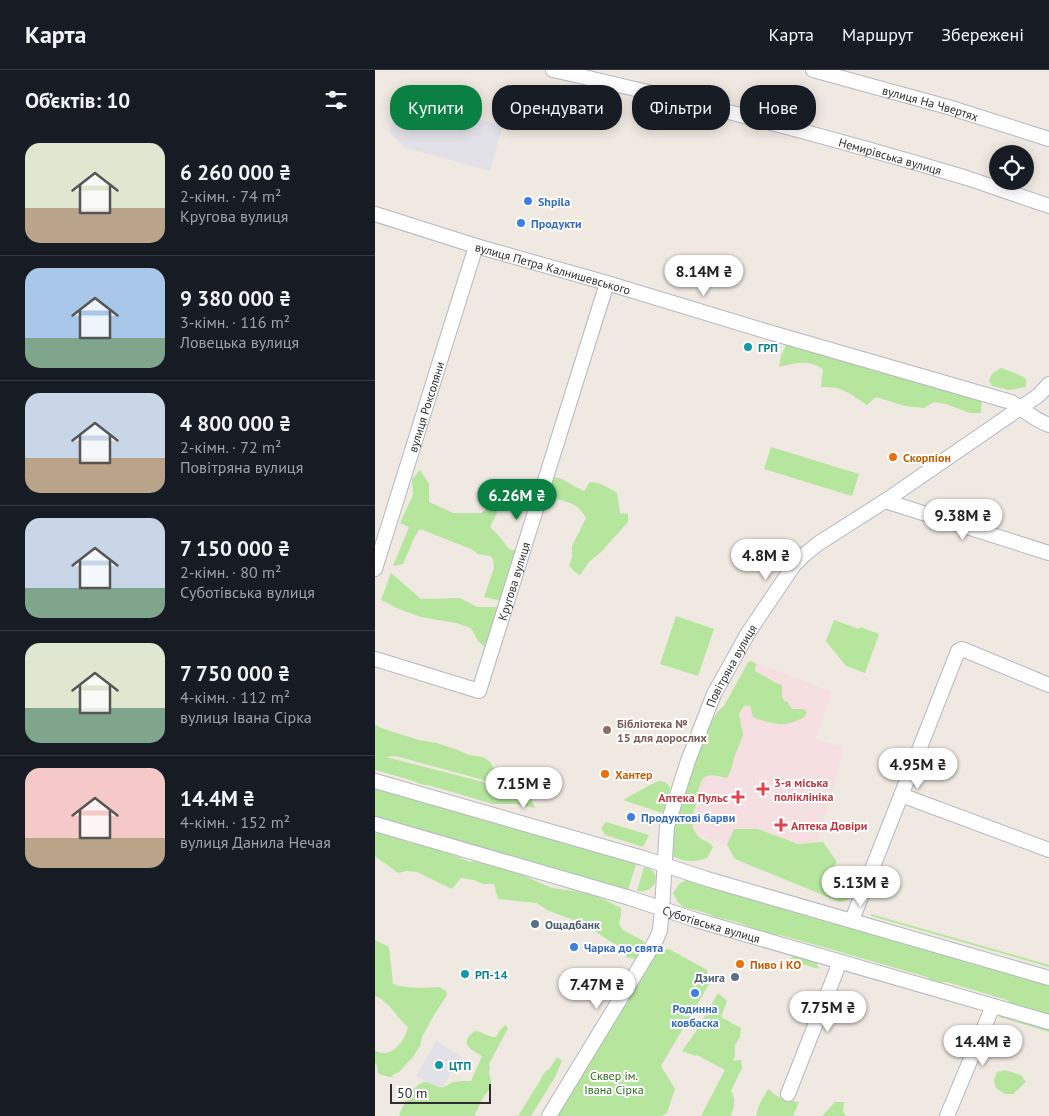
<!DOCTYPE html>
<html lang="uk">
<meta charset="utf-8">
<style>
:root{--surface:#171b24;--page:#242831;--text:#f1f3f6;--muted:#9ea1a6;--line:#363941;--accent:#0b8043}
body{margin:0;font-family:"PT Sans",sans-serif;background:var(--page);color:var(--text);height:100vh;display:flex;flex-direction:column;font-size:19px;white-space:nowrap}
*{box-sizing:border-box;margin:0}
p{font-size:16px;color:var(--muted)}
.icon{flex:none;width:28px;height:28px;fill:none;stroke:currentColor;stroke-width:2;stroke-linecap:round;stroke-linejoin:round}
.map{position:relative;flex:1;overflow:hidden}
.details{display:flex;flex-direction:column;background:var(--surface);width:375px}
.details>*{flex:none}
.top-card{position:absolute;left:15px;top:15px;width:475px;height:45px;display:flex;gap:10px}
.tools{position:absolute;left:614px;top:75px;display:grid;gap:10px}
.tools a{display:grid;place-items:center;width:45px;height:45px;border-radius:50%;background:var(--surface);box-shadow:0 2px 12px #0003;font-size:25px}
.scale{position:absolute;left:15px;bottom:12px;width:101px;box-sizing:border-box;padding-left:5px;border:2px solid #2e2e2e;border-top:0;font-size:14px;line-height:18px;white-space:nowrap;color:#2e2e2e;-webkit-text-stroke:4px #fff;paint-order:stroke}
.price{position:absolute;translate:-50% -42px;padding:0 11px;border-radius:18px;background:#fff;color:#222;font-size:16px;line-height:32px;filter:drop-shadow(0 1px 2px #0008)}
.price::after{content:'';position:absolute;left:50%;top:30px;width:15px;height:11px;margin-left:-8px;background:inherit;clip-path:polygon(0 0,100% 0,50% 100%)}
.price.on{background:var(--accent);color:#fff}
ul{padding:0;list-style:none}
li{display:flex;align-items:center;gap:15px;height:125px;padding:0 25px}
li+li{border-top:1px solid var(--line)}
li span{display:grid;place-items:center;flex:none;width:140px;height:100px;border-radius:15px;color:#555}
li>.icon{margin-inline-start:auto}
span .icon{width:60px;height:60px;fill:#fffc;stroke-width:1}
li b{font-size:21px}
h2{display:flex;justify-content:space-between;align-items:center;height:60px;padding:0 25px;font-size:21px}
.tag{padding:0 18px;border-radius:20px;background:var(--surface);box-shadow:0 2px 12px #0003;font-size:18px;line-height:45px}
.tag.on{background:var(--accent);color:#fff}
header{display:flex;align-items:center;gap:30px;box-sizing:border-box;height:70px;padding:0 25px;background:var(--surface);border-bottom:1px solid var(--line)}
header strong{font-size:24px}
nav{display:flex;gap:28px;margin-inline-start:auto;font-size:18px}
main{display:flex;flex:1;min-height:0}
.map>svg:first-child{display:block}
.industrial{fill:#e3e1e8}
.medical{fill:#f5dfe0}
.green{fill:#b6e59e}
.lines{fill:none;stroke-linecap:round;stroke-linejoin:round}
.minor-casing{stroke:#b4b7c1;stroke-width:16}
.minor{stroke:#fff;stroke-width:14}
.shop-dot{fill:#3f7fe0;stroke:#fff;stroke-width:2}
.culture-dot{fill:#0f9aa8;stroke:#fff;stroke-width:2}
.food-dot{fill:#e8710a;stroke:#fff;stroke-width:2}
.education-dot{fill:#8d6e63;stroke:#fff;stroke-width:2}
.health-dot{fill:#e0444e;stroke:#fff;stroke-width:2}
.service-dot{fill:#5c6f8a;stroke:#fff;stroke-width:2}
.labels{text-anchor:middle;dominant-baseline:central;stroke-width:4;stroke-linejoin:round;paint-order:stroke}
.street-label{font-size:12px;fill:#2e2e2e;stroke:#fff}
.shop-label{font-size:12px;font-weight:bold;fill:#366cbe;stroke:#fff;text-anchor:start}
.culture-label{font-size:12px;font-weight:bold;fill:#0d838f;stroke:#fff;text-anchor:start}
.food-label{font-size:12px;font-weight:bold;fill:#c56008;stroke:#fff;text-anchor:start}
.education-label{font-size:12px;font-weight:bold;fill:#785e54;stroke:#fff;text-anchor:start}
.health-label{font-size:12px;font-weight:bold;fill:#be3a42;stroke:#fff;text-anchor:start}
.service-label{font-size:12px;font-weight:bold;fill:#4e5e75;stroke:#fff;text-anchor:start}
.park-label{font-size:12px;fill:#2c6e1b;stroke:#fff}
</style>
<header>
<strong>Карта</strong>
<nav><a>Карта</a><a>Маршрут</a><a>Збережені</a></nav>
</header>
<main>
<section class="details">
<h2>Об’єктів: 10<svg class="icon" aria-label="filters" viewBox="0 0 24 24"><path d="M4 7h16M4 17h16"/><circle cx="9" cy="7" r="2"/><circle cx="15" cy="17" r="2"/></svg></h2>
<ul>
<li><span style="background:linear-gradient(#dfe7d0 65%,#b9a48a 0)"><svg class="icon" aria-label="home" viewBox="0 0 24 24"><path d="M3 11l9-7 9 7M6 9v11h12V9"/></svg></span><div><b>6 260 000 ₴</b><p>2-кімн. · 74 m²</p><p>Кругова вулиця</p></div></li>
<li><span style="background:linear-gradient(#a9c7e8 70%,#7fa58c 0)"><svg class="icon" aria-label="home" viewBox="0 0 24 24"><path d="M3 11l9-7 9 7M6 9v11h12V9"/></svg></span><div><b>9 380 000 ₴</b><p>3-кімн. · 116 m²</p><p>Ловецька вулиця</p></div></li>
<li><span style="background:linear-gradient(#c9d6e8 65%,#b9a48a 0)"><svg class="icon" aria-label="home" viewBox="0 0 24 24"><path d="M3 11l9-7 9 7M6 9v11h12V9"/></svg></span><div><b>4 800 000 ₴</b><p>2-кімн. · 72 m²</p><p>Повітряна вулиця</p></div></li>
<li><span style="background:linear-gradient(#c9d6e8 70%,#7fa58c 0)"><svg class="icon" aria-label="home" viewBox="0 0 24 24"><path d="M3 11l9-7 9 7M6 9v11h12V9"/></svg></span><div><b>7 150 000 ₴</b><p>2-кімн. · 80 m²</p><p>Суботівська вулиця</p></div></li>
<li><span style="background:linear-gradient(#dfe7d0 65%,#7fa58c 0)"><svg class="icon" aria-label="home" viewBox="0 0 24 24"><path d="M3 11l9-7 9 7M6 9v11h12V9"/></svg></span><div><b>7 750 000 ₴</b><p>4-кімн. · 112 m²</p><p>вулиця Івана Сірка</p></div></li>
<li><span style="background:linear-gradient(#f6c9c9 70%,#b9a48a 0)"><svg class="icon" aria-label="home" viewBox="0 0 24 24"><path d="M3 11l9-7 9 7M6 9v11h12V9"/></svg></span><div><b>14.4M ₴</b><p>4-кімн. · 152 m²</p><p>вулиця Данила Нечая</p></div></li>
</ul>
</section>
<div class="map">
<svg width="674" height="1046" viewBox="0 0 674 1046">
<rect width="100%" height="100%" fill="#efe9e1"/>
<path class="industrial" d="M24,30l104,25 -13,46 -84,-23 -17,-16z
M61,971l25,15 -20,34 -25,-14z"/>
<path class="medical" d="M374,590l83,32 -16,47 28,9 -34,120 -129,-37 41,-121z"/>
<path class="green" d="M413,271l37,15 21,-2 136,40 -1,19h-11l-24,-9 -12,-2 -10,6 -19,-2 -29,-9 -9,8c-16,-11 -25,-19 -46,-18l2,-18c-16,-10 -27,-6 -44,-2l2,-11z
M626,298c4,1 21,8 24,10 2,3 1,5 1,9l-17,3 -17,-4 -3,-5 3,-7z
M396,377l88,27 -7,22 -88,-27z
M45,400l9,14v18l24,11h28l14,-10 2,10 -7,14 9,9 10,13 9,2 -16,50 -18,-4 10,-29 -1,-9 -3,-3 -12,-2 -7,-5 -51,-20 -6,9 -11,26 -10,2 16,-39 -9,-4 13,-28 -1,-16z
M179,407c12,2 18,9 30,14l6,-9c11,1 18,5 27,11l3,20 8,1v8l-27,30 -12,10 -9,13 -5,-3 -6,-6 3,-8v-12l14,-28c-10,-18 -19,-14 -36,-22l-1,-9z
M16,503l30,26 39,-1 17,9h22l-10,38 -4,2 -7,-6 -7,-13 -15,-5 -35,-6 -22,-8 -18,-9z
M301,546l38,13 -16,47 -38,-12z
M459,550l25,9 1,-2 19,7 -14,39 -19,-7 -20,-25z
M376,591l5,3 -1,7 19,11 8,3v12l2,4 4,1 1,3 3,4h11l4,3c-2,5 -4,6 -9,8 -17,8 -26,3 -44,-2l-2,-3 -1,-8 -3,-2 -5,2 -4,7 4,21 -9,23 -3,12 -4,8c-6,-1 -15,-4 -20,-2 -9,3 -9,21 -11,29 -1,4 -3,7 -4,11 0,5 0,12 3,16 4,8 13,8 18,15l-6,11c-19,6 -22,3 -40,-4l-4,-19 22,-41v-8c8,-20 22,-68 39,-80l22,-40 2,-4z
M0,655l9,4 35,11 18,3 18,6 14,6 14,2 7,5 8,13 -4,8 -98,-27 -10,1 143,37 6,14 -18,-4h-24l-65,-19h-4l-17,-6 -32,-9z
M284,711l6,1 5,5 -4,19 -4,7 -39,-13 29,-16z
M0,714l141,45 39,11 20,3 51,16 4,3 6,2 -8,26 -7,-2 -4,1 -27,-10 -215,-62z
M231,752l43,13 -6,12 -38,-12 -4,-7z
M0,759l14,4 21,10 22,3 38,16 14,-2 18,3 27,15 23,10 39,5 30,15v7l-2,9 4,6 21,11v8l-9,10 -9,-2v-7l-18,-10 -24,-16 -37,-14 -10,-7 -39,-4 -4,-15h-11l-9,-4 -13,-2 -9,11 -35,-17 -10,-1 -9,2 -23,-17z
M359,759h24l40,15 25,-2 14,20 -4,7 -7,5v10l15,8h4l7,-7 3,2c-3,9 -5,14 -15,15l-105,-43 -8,-14z
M269,797c19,4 14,26 -7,24z
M313,809l361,105v30c-15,-2 -30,-5 -42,-14l-60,-18c-7,1 -15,0 -20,-5l-104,-30 -43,-12 -12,-1 -31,-12 -21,-5 -13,-5 -20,-5 -5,-5 -5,-9 6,-9z
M496,844l178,51v2l-178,-51z
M0,870l14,7 4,37 -2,-1c12,6 35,5 48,4l7,4 1,4 -13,20 -12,22 -2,9 -7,11 -14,15 -8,4 4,2 -14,-3 -3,-2 -1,-8 -2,-2v-12c4,1 8,3 12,2 11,-3 19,-16 21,-26 -12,-10 -18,-25 -33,-31z
M294,879l38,21 2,14 -48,82 14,23 -8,24 -5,3h-106l99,-164z
M421,883l20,9 3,7 -30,-9z
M473,899l131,37 -1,3 -131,-37z
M343,923l9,8 -6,16 20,11 -1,9 -5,8v10l-2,6 8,-1 1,8 -11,23c5,8 4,17 -1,25h-29l24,-46 -28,-15 -1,1 -14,-5 13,-18z
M626,942l48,15v5l-50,-15z
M130,955l3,3 -19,36 1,4 -1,5 2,8 -1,8 -6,7 -10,20h-75c3,-9 14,-33 26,-34 6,0 12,7 19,5 4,-1 3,-2 7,-4 5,-2 14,-2 20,-2l11,-25c-13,-8 -24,-12 -7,-25 9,1 11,6 21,6l4,-7z
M182,987l5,4 -7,16 -24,39h-13l20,-32 6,-11 6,-5z
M630,1000l16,5 5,7 -13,12h-8l-9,-6 -2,-8 3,-8z
M393,1019c11,10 17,11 31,13l-6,14h-37l3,-11z
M460,1032h9l-1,10 3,4h-24z"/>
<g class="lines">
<g class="minor-casing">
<g id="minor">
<path id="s1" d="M178,0c139,31 277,67 414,108 27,9 55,19 82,28"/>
<path id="s2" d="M438,0l135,37 101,32"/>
<path id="s3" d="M0,144l101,32 131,37 165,50 239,69c13,8 24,18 38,23"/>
<path d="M510,431l164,52"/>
<path id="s4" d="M0,499l101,-323"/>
<path id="s5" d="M0,589l104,32 128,-408"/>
<path d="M0,711l268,77 64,21 342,99"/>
<path d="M526,725l148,55"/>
<path id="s6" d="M0,754l255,74 66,22 353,102"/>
<path d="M477,850l106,-269 4,-2 87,36"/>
<path d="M413,1024l48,-122 3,-10"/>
<path id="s7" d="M174,1046l107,-176 4,-10 2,-21 5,-83 21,-65 26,-67 34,-61 46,-68 10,-10 15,-12 66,-42 154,-106 10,-11"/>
<path d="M572,1046l46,-110"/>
</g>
</g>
<use href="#minor" class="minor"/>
</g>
<g class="shop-dot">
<circle cx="153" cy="131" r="5"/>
<circle cx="146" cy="153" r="5"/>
<circle cx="256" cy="747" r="5"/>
<circle cx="199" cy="877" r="5"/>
<circle cx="320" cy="923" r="5"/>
</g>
<g class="culture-dot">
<circle cx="373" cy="277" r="5"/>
<circle cx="90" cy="904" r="5"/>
<circle cx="64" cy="995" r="5"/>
</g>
<g class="food-dot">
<circle cx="518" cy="387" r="5"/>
<circle cx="230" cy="704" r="5"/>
<circle cx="365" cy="894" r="5"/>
</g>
<circle class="education-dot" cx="232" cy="660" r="5"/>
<g class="health-dot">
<path d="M385.5 711.5h5v5h5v5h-5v5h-5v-5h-5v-5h5z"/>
<path d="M360.5 719.5h5v5h5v5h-5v5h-5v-5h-5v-5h5z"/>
<path d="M403.5 747.5h5v5h5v5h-5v5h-5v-5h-5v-5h5z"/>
</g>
<g class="service-dot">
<circle cx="160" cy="854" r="5"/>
<circle cx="360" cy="907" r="5"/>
</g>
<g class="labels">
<g class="street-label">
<text stroke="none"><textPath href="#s2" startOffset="122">вулиця На Чвертях</textPath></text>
<text stroke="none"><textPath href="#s1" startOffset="348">Немирівська вулиця</textPath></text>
<text stroke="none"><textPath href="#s3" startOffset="186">вулиця Петра Калнишевського</textPath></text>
<text stroke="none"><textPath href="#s4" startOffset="170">вулиця Роксоляни</textPath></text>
<text stroke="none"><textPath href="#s5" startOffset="224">Кругова вулиця</textPath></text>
<text stroke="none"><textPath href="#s7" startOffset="494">Повітряна вулиця</textPath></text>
<text stroke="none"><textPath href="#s6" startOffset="351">Суботівська вулиця</textPath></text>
</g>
<g class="shop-label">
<text x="163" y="131">Shpila</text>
<text x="156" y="153">Продукти</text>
<text x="266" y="747">Продуктові барви</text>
<text x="209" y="877">Чарка до свята</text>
<text x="320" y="938" text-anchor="middle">Родинна<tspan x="320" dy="14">ковбаска</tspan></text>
</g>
<g class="culture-label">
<text x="383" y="277">ГРП</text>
<text x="100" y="904">РП-14</text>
<text x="74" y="995">ЦТП</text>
</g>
<g class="food-label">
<text x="528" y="387">Скорпіон</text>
<text x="240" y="704">Хантер</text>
<text x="375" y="894">Пиво і КО</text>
</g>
<g class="education-label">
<text x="242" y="653">Бібліотека №<tspan x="242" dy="14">15 для дорослих</tspan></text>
</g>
<g class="health-label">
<text x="399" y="712">3-я міська<tspan x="399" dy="14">поліклініка</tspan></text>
<text x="353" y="727" text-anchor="end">Аптека Пульс</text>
<text x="416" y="755">Аптека Довіри</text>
</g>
<g class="service-label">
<text x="170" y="854">Ощадбанк</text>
<text x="350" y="907" text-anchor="end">Дзига</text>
</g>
<g class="park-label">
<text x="239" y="1005">Сквер ім.<tspan x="239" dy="14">Івана Сірка</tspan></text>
</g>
</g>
</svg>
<div class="tools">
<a><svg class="icon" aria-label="locate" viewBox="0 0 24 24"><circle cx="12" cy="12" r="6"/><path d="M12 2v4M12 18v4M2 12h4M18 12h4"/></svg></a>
</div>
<div class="scale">50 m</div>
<b class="price" style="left:329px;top:227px">8.14M ₴</b>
<b class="price on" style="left:142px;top:451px">6.26M ₴</b>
<b class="price" style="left:588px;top:471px">9.38M ₴</b>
<b class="price" style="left:391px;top:511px">4.8M ₴</b>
<b class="price" style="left:543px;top:720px">4.95M ₴</b>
<b class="price" style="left:149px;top:739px">7.15M ₴</b>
<b class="price" style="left:486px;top:838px">5.13M ₴</b>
<b class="price" style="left:222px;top:940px">7.47M ₴</b>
<b class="price" style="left:453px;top:963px">7.75M ₴</b>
<b class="price" style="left:608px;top:997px">14.4M ₴</b>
<div class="top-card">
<a class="tag on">Купити</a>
<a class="tag">Орендувати</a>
<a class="tag">Фільтри</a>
<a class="tag">Нове</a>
</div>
</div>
</main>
